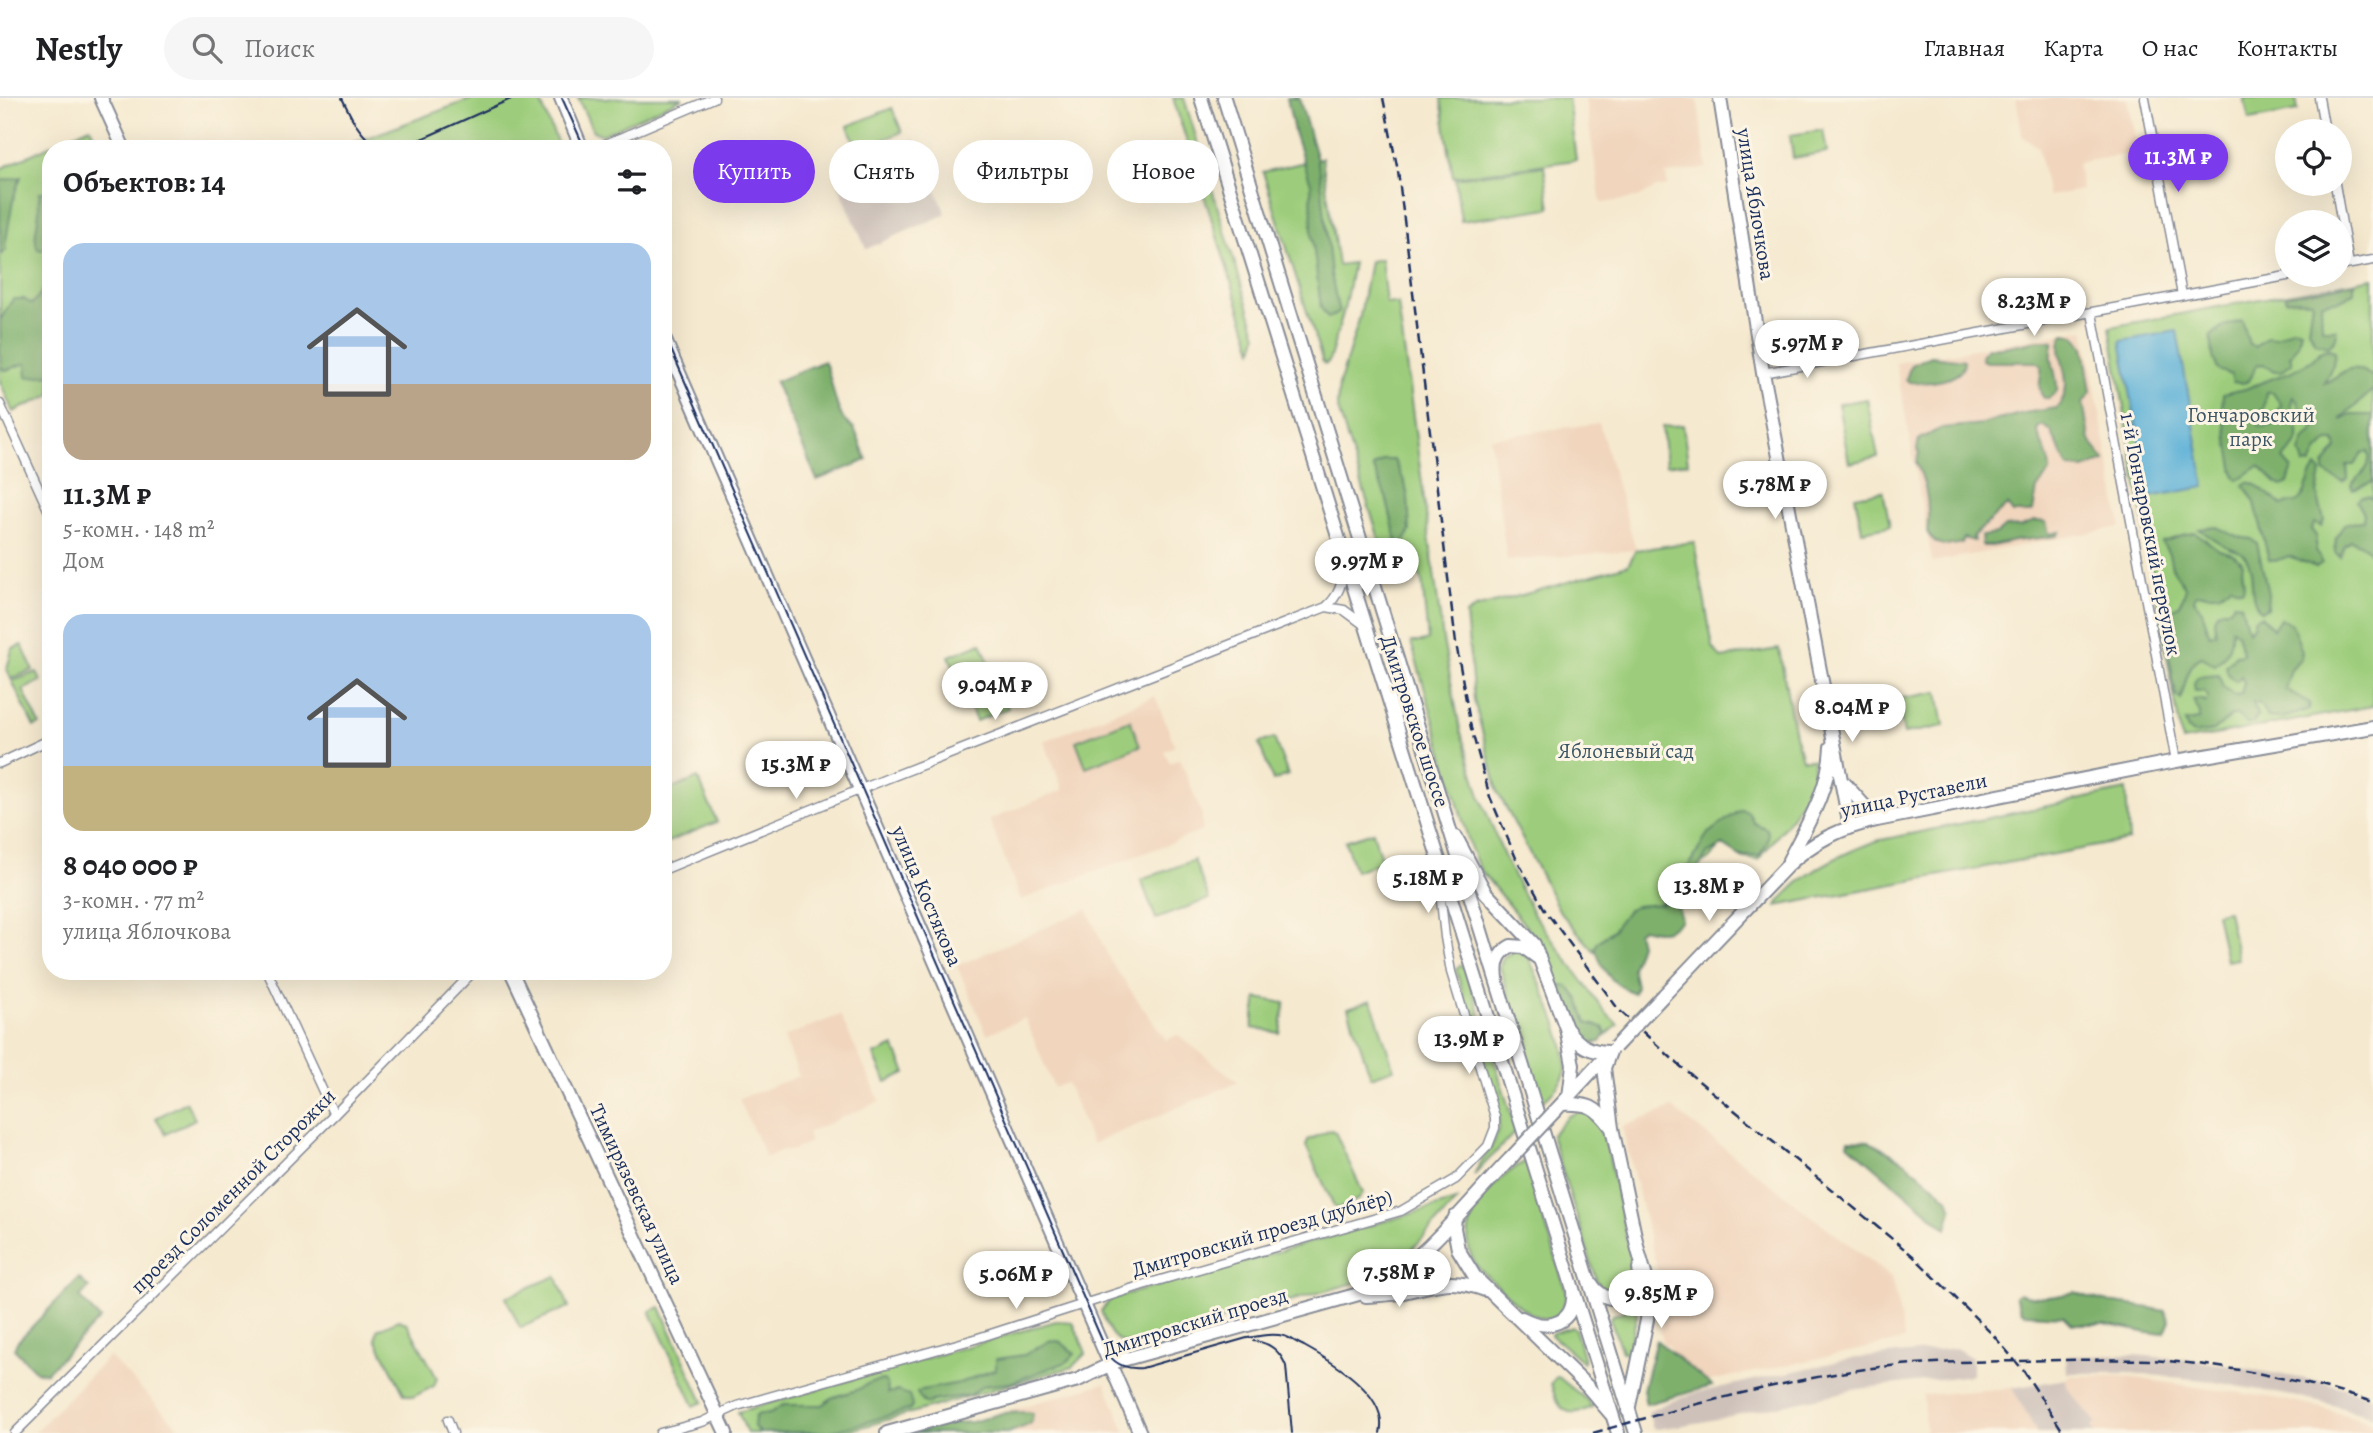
<!DOCTYPE html>
<html lang="ru">
<meta charset="utf-8">
<style>
:root{--surface:#fff;--page:#f6f6f6;--text:#202124;--muted:#757577;--line:#e0e0e0;--accent:#7c3aed}
body{margin:0;font-family:Alegreya,serif;background:var(--page);color:var(--text);height:100vh;display:flex;flex-direction:column;font-size:26px;white-space:nowrap}
*{box-sizing:border-box;margin:0}
p{font-size:23px;color:var(--muted)}
.icon{flex:none;width:38px;height:38px;fill:none;stroke:currentColor;stroke-width:2;stroke-linecap:round;stroke-linejoin:round}
.map{position:relative;flex:1;overflow:hidden}
.panel{position:absolute;left:42px;top:42px;width:630px;height:840px;display:flex;flex-direction:column;background:var(--surface);border-radius:28px;box-shadow:0 7px 28px #0002}
.panel>*{flex:none}
.guide{position:absolute;left:693px;top:42px;width:665px;height:63px;display:flex;gap:14px}
.controls{position:absolute;left:2275px;top:21px;display:grid;gap:14px}
.controls a{display:grid;place-items:center;width:77px;height:77px;border-radius:50%;background:var(--surface);box-shadow:0 7px 28px #0002;font-size:35px}
.price{position:absolute;translate:-50% -60px;padding:0 16px;border-radius:24px;background:#fff;color:#222;font-size:23px;line-height:46px;filter:drop-shadow(0 2px 4px #0008)}
.price::after{content:'';position:absolute;left:50%;top:42px;width:21px;height:16px;margin-left:-10px;background:inherit;clip-path:polygon(0 0,100% 0,50% 100%)}
.price.active{background:var(--accent);color:#fff}
ul{padding:0;list-style:none}
li{display:grid;align-content:center;gap:14px;height:371px;padding:0 21px}
li span{display:grid;place-items:center;height:217px;border-radius:21px;color:#555}
li>.icon{margin-inline-start:auto}
span .icon{width:126px;height:126px;fill:#fffc;stroke-width:1}
li b{font-size:30px}
h2{display:flex;justify-content:space-between;align-items:center;height:84px;padding:0 21px;font-size:30px}
.pill{padding:0 24px;border-radius:32px;background:var(--surface);box-shadow:0 7px 28px #0002;font-size:24px;line-height:63px}
.pill.active{background:var(--accent);color:#fff}
header{display:flex;align-items:center;gap:42px;box-sizing:border-box;height:98px;padding:0 35px;background:var(--surface);border-bottom:2px solid var(--line)}
header strong{font-size:33px}
nav{display:flex;gap:38px;margin-inline-start:auto;font-size:24px}
.search{width:490px;height:63px;background:var(--page);display:flex;align-items:center;gap:18px;box-sizing:border-box;padding:0 24px;border-radius:38px;color:var(--muted);font-size:26px}
.map>svg:first-child{display:block}
.built{fill:#f1d5bd}
.industrial{fill:#cec1ba}
.green{fill:#9dcd7c;stroke:#5c7e6d;stroke-width:2}
.forest{fill:#7eb06c;stroke:#4c7065;stroke-width:2;fill-rule:evenodd}
.water{fill:#5bb0d7;stroke:#3b709a;stroke-width:2}
.lines{fill:none;stroke-linecap:round;stroke-linejoin:round}
.street-casing{stroke:#888c96;stroke-width:11}
.secondary-casing{stroke:#888c96;stroke-width:16}
.primary-casing{stroke:#888c96;stroke-width:16}
.street{stroke:#fff;stroke-width:8}
.secondary{stroke:#fff;stroke-width:12}
.primary{stroke:#fff;stroke-width:12}
.tram{stroke:#1b2f5e;stroke-width:2}
.rail{stroke:#1b2f5e;stroke-width:2.5;stroke-dasharray:10 5;stroke-linecap:butt}
.secondary-bridge-casing{stroke:#888c96;stroke-width:16;stroke-linecap:butt}
.secondary-bridge{stroke:#fff;stroke-width:12}
.labels{text-anchor:middle;dominant-baseline:central;stroke-width:6;stroke-linejoin:round;paint-order:stroke}
.street-label{font-size:21px;fill:#1b2f5e;stroke:#fcf5e5}
.park-label{font-size:21px;fill:#3c5666;stroke:#fcf5e5}
</style>
<header>
<strong>Nestly</strong>
<div class="search"><svg class="icon" aria-label="search" viewBox="0 0 24 24"><circle cx="10" cy="10" r="6"/><path d="M15 15l6 6"/></svg>Поиск</div>
<nav><a>Главная</a><a>Карта</a><a>О нас</a><a>Контакты</a></nav>
</header>
<div class="map">
<svg width="2373" height="1335" viewBox="0 0 2373 1335">
<rect width="100%" height="100%" fill="#fcf5e5"/>
<filter id="ink" filterUnits="userSpaceOnUse"><feTurbulence type="fractalNoise" baseFrequency=".0143" numOctaves="2"/><feDisplacementMap in="SourceGraphic" scale="14" xChannelSelector="R" yChannelSelector="G"/><feConvolveMatrix kernelMatrix="1 2 1 2 8 2 1 2 1" color-interpolation-filters="sRGB"/></filter>
<filter id="wash" filterUnits="userSpaceOnUse"><feTurbulence type="fractalNoise" baseFrequency=".00686" numOctaves="4" result="noise"/><feDisplacementMap in="SourceGraphic" scale="28" xChannelSelector="R" yChannelSelector="G"/><feGaussianBlur stdDeviation="1.57" result="paint"/><feColorMatrix in="noise" values="0 0 0 0 0 0 0 0 0 0 0 0 0 0 0 0 0 1.4 0 .05"/><feComposite in="paint" operator="in"/></filter>
<g filter="url(#wash)">
<rect width="100%" height="100%" fill="#f5e9cf"/>
<path class="built" d="M1585,0h112l10,70 -41,6 1,12 -11,2 -19,10 -36,5z
M2016,0h111l11,54 -61,11 5,27 -34,6 -10,-49 -15,-10z
M2084,231l37,198 -189,35 -36,-199z
M1599,325l37,127 -129,11 -17,-123z
M1155,598l20,50 -11,5 6,12 10,-4 22,56v16l-181,69 -32,-80 74,-30 -19,-49z
M1087,811l23,52 56,79 12,-5 60,47 -146,62 -25,-61 -13,5 -29,-70 -38,16 -30,-68z
M840,917l40,86 -73,32 3,9 -19,9 -9,-1 -16,8 -27,-59 60,-23 -15,-39z
M1672,1010l219,169 14,63 -224,47 -12,-42h-5l-4,-15 5,-11 -6,-25 4,-1 -41,-166z
M109,1258l75,77h-150z
M2069,1278h51l153,22 45,9 55,16v10h-277l-5,-4 6,-6 -31,-36v-8z
M1105,1285l21,50h-195z
M2012,1290l25,45h-111l-3,-38z"/>
<path class="industrial" d="M914,41l32,75 -80,35 -32,-75z
M1956,1250l16,10v17l-114,14 -156,33 -44,7 -5,-1 -5,-16 18,-9 30,-10 153,-34z
M2134,1257l60,5 130,22 49,15v20l-54,-16 -115,-21 -75,-7h-62l-1,-17z
M2066,1281v8l31,36 -6,5 5,5h-59l-25,-45z"/>
<path class="green" d="M474,0h65l21,51h-223z
M578,0h105l-81,37 -9,-4z
M1173,0h11l73,237 -4,15z
M1441,0h127l8,62 -123,17z
M2244,0h52l2,13 -49,9z
M892,10l10,24 -44,18 -10,-24z
M90,29l10,22h-49v246l-38,17 -13,-30v-213z
M1823,32l4,22 -34,6 -3,-23z
M1322,60l16,107 15,-2 -9,47 -15,51 -3,3 -3,-1 -60,-191z
M1544,68l6,42 -89,13 -6,-43z
M1381,161l5,44 12,1 45,336 17,89 21,70 25,62 28,54 72,98 12,12 -22,19 -9,-1 -9,-7 -36,-90 -62,-76 -9,-21 -60,-207h11l6,-2 -6,-60 -12,-23 -23,7 -50,-158 2,-21 21,-69 10,-55z
M2373,180v428l-191,35 -32,-181 -2,-22 -2,-1 -36,-210z
M1867,301l11,58 -29,6 -11,-59z
M1683,327l5,38 -22,2 -4,-38z
M1883,393l7,35 -28,5 -7,-35z
M1694,444l19,105 8,11 58,-9 16,86 7,24h11v23l-26,42 -29,36 -15,-2 -20,-16 -14,17 -22,15 -74,79h-17l-36,-41 -62,-120 -24,-92 -8,-85 10,-7 152,-43 8,-15z
M981,545l27,65 -32,13 -27,-65z
M22,547l11,25 -22,9 -4,-10 5,-20z
M37,574l4,9 -18,9 17,35 -6,2 -22,-46z
M1938,594l6,34 -40,8 -7,-35z
M1130,622l10,26 -54,21 -10,-26z
M1274,640l14,37 -15,6 -14,-38z
M698,680l19,44 -54,22v-51z
M2126,692l3,50 -353,66c26,-34 61,-50 100,-65z
M1373,734l9,30 -27,9 -10,-30z
M1194,762l15,39 -53,20 -15,-39z
M2228,813l10,48 -12,2 -10,-48z
M1516,852l12,6c11,26 45,93 37,118 -5,12 -15,20 -24,29l-41,-136 3,-10z
M1460,867l6,3 50,163 -42,44c11,-25 29,-33 24,-64l-42,-141z
M1257,900l28,5 -5,30 -28,-5z
M1371,902l23,69 -23,8 -23,-69z
M894,948l12,27 -20,9 -12,-27z
M186,1004l9,17 -29,15 -10,-16z
M1581,1013l11,1 10,12 33,153c1,11 -10,14 -19,17l-14,-6 -5,-7 -46,-146 17,-19z
M1331,1032l4,2 28,61 -4,6 -20,10 -5,-3 -28,-60 2,-6z
M1526,1063l40,130c2,15 -3,22 -16,29 -26,-6 -30,-14 -49,-31 -9,-9 -21,-17 -27,-27 -21,-40 19,-83 52,-101z
M1456,1103c-25,28 -50,60 -84,77l-241,67c-20,-3 -23,-16 -30,-34l10,-12z
M1434,1150l13,25 -25,3 -25,7z
M556,1178l13,31 -49,21 -14,-31z
M660,1209l43,95 -9,4 -44,-95z
M1635,1209l2,7 -8,36 -3,3 -4,-1 -12,-33 1,-3z
M398,1222l9,3 30,55 -3,8 -21,11 -9,-3 -28,-55 1,-9z
M1056,1223l17,1 13,31 -14,14 -231,66h-94l-9,-21z
M1572,1229l3,2 9,31 -1,2 -32,-27 1,-2z
M1557,1278l30,24 5,7c-27,13 -34,2 -41,-23z"/>
<path class="forest" d="M1287,0h12l21,72 11,104 8,39 -11,5 -7,-10 -9,-73 -1,-51 -17,-52z
M21,79c-10,21 -11,45 -16,68l1,5 -6,5v-74z
M40,94h11v57l-13,1c-6,-15 1,-26 1,-41 0,-7 -1,-11 1,-17z
M2354,185v10l-13,7 -20,3 1,26h14c2,9 -1,12 -8,17l-13,-4 -7,-13 4,-28 -26,-1v-5z
M48,186l3,1v90l-24,2 -1,-13c-8,-1 -14,7 -22,6l-4,-4v-46l13,-21h11l8,5z
M2242,222l7,24 6,3 12,-10 8,1 18,-10 8,2 -3,14 -8,12 2,7 -11,8h-7l-11,-7 -7,1c-6,13 -4,21 -23,17l-2,-7 -13,-5 -5,-13 -2,-21 11,-9z
M2064,236l11,1 9,12 7,45 -8,11 6,34c2,9 11,16 16,24l-21,8 -16,-2 -17,-36 -9,-6 -5,4c3,15 13,25 13,42l-13,18 -4,22 -5,2h-15l-6,-8 -34,31 1,5 -10,-3 -2,5c-15,4 -27,4 -35,-11 3,-24 0,-48 -11,-69l3,-10 -2,-4 2,-10 23,-11 40,-4 42,-11 33,-5c23,-28 -7,-54 7,-74z
M2038,242l16,1c-7,20 4,30 3,50l-8,7h-5c-9,-10 -1,-22 -3,-33l-5,-3h-50l-4,-2 -1,-5 7,-7 16,-1z
M2328,251l7,2 -2,14 -9,18c22,-9 23,-24 49,-6v13l-33,30 11,-5h22v67l-20,7 -2,-4c9,-11 22,-16 17,-33l-6,1 -8,12h-7l1,14 -6,3 -18,-10v-7l13,-17 -2,-7h-7l-11,11 -6,12 -7,1 -4,-13 5,-13 10,-11 -12,-7 -6,-20 -4,-4c-7,14 10,30 4,45 -2,7 -10,11 -14,17l9,10 -4,14 -6,3 -6,-3 -17,-17 -21,14 -3,-2 -13,-70 1,-14 22,-5 47,-18 19,-10 10,-10zM2266,294h7l8,12 -8,20 -6,3 -7,-1 -3,-6 7,-13z
M1931,258l33,4c2,22 -39,24 -55,22l-3,-3 5,-14z
M824,263c11,20 8,56 30,67l13,32 -50,20 -42,-98z
M1384,362h10l11,23 3,15 2,33 -7,14 -6,-3 -11,-45 -13,-30z
M2317,369l4,6 -4,21 7,26 -3,6 -7,-3 -2,7 4,6v14l6,13 -6,4 -27,-11 -13,5 -7,-1 -14,-57 -11,-18 4,-3 7,2 27,21 7,-3 7,1c12,-8 10,-25 21,-36z
M2362,398h7l4,3v56l-9,-9 -13,-6 -6,5 -5,12 -5,-5 1,-15 8,-12 19,-5 1,-6 -7,-13z
M2035,423l11,1 3,12 11,-2 -3,4 -43,5 -22,5h-10l-1,-10 16,-2 8,-7 16,-1z
M2217,429l20,10 14,2 6,4 11,51 -1,14 -6,3c-15,-14 -4,-37 -15,-53 -6,-9 -14,-8 -23,-13 -8,-5 -16,-10 -24,-16z
M2195,434l24,18 14,4 10,9c-3,10 3,17 0,27l-7,-1 -5,-4 -12,9h-23l-2,6 8,11 8,24 6,-2 -2,-14 3,-7 6,-3h7l4,-6 7,1 7,27 5,-5 1,-7 7,-3 12,13 7,-11 12,7 10,26 -1,7 -10,11 -6,20 25,14 -1,7 -28,8 -14,-1 -7,-13 -7,-2 4,13 -3,7 -6,2 -11,-9 -7,2 -16,14 -21,3 -5,-4 -3,-8 14,-2 1,-7 -7,-13 7,-1 6,3 2,-6 -5,-5h-8l-1,-8 4,-6 21,-2 4,12 11,8 7,-1 3,-12 -3,-6 -4,5c-8,-3 -10,-7 -11,-16l10,-10 7,-1 -6,-21 -5,-4c-1,15 -4,26 -17,36l-13,-8c-16,6 -15,28 -22,42l-4,-3 -13,-76 3,-7 12,-7 7,-12v-7l-13,-19 -3,-14 -7,-12z
M1742,712l6,2 6,11 13,6c4,11 -2,18 -8,27h-19l-17,-11 -16,9 -7,12 -12,9 -8,13 -2,19 3,13c-12,13 -22,13 -39,8l-5,4 3,12 -8,24 4,18 -2,7c-24,-10 -30,-20 -39,-45l3,-6 15,-12 15,-20 7,-4 28,-2c5,-22 16,-24 27,-40 7,-9 10,-20 17,-29 3,-4 30,-23 35,-25z
M1561,887l7,1 11,13 8,24 16,4 3,7 -5,8 -10,1 -9,-5 -21,-48z
M1849,1042l19,1 35,19 45,38 4,11 -5,20 -99,-85z
M79,1180l10,10 -9,10 20,21 -54,54 -9,-1 -23,-23 3,-7z
M2075,1194c27,12 60,12 90,19l5,9 -5,12 -12,2 -49,-10h-33l-8,-8 -37,-2 -5,-3 -6,-15 4,-3c20,7 36,4 56,-1z
M1051,1242l10,2 14,12 -8,8 -57,21 -27,3 -13,9 -38,6 -4,3 -5,-2 -6,-9 5,-3 37,-7 37,-14v-10l28,-4z
M1656,1242l56,46 -66,18 -3,-14z
M883,1282l4,3 1,10 10,-2 11,4 3,11 -3,4 -78,22 -71,1 -6,-6 1,-10 4,-3 11,-1 13,-8h40l8,-7 26,-8 14,-8z
M1029,1314l4,2 -2,10 -23,9h-98l43,-10 19,-1 30,-9z"/>
<path class="water" d="M2177,233l28,156 -56,10 -28,-156z"/>
</g>
<g filter="url(#ink)">
<g class="lines">
<g class="street-casing">
<path id="street" d="M2145,0l37,197
M2319,0l6,33
M594,51l120,-51
M2335,86l14,80
M2340,168l33,-6
M2092,215l84,448
M1763,275l529,-98
M0,306l51,112
M1351,482c5,6 13,6 18,0l2,-7
M1326,509l18,3 19,14
M0,665l51,-24
M663,772l223,-91 440,-172c13,-11 16,-24 19,-41
M267,873l67,144
M448,1322l5,13
M15,1335l319,-318 140,-144
M660,1335l42,-11 35,-16 238,-67 168,-54 258,-74 55,-32 32,-33 7,-18v-11l-44,-145 -6,-35 -7,-64"/>
</g>
<g class="secondary-casing">
<path id="secondary" d="M101,0l23,51
M561,0l21,51
M1720,0l43,275 87,454
M663,238l477,1097
M1845,686l32,36
M1456,739l29,55 49,52 32,84 7,37 -4,32
M1789,762c19,-37 40,-70 42,-113
M511,873l215,462
M1497,880c-2,-14 1,-25 14,-32l12,1 15,11
M1664,897l122,-128c27,-26 55,-39 91,-47l299,-59 197,-34
M1567,931c12,17 23,23 43,23
M1610,954l-6,16 8,60 26,122 11,38 -2,32 -19,91
M1562,1006c26,-1 34,2 49,23
M1555,1013l52,-56
M1455,1119l-1,11 4,21 17,28 112,109 24,28
M1589,1182c3,4 6,10 11,13 9,8 28,7 36,-3 5,-6 4,-15 3,-22
M1366,1198c10,-1 22,-1 33,-3 35,-7 49,-17 86,-3
M1522,1220c26,14 54,6 51,-28
M887,1335l191,-53 37,-18 251,-70c53,-24 103,-91 144,-133"/>
</g>
<g class="primary-casing">
<path id="primary" d="M1201,0l417,1335
M1224,0l412,1335"/>
</g>
<use href="#street" class="street"/>
<use href="#secondary" class="secondary"/>
<use href="#primary" class="primary"/>
<path class="tram" d="M342,0c13,27 27,59 64,48l107,-48
M562,0l23,51
M663,233l445,1023c9,12 20,15 34,14l105,-30c12,-2 25,-5 37,-2 7,2 13,7 20,10 27,15 86,49 76,87
M1253,1243c17,1 27,10 33,25l6,67"/>
<path class="rail" d="M1383,0l15,73 58,472 15,85 19,69 26,61 29,52 74,100 60,55 234,191 81,80 29,34 41,63
M1593,1335c83,-24 168,-47 253,-61 56,-10 113,-10 170,-11 44,-1 89,-2 133,-1 71,3 157,21 224,42"/>
<g class="secondary-bridge-casing">
<path id="secondary-bridge" d="M1615,949l49,-52
M1510,1061l45,-48"/>
</g>
<use href="#secondary-bridge" class="secondary-bridge"/>
</g>
</g>
<g class="labels">
<g class="street-label">
<text transform="translate(1756 106) rotate(81)">улица Яблочкова</text>
<text transform="translate(2151 436) rotate(79)">1-й Гончаровский переулок</text>
<text transform="translate(1415 623) rotate(72)">Дмитровское шоссе</text>
<text transform="translate(1914 697) rotate(-12)">улица Руставели</text>
<text transform="translate(927 798) rotate(67)">улица Костякова</text>
<text transform="translate(233 1093) rotate(-45)">проезд Соломенной Сторожки</text>
<text transform="translate(637 1096) rotate(65)">Тимирязевская улица</text>
<text transform="translate(1262 1135) rotate(-16)">Дмитровский проезд (дублёр)</text>
<text transform="translate(1195 1224) rotate(-17)">Дмитровский проезд</text>
</g>
<g class="park-label">
<text x="2251" y="317">Гончаровский<tspan x="2251" dy="24">парк</tspan></text>
<text x="1626" y="653">Яблоневый сад</text>
</g>
</g>
</svg>
<div class="controls">
<a><svg class="icon" aria-label="locate" viewBox="0 0 24 24"><circle cx="12" cy="12" r="6"/><path d="M12 2v4M12 18v4M2 12h4M18 12h4"/></svg></a>
<a><svg class="icon" aria-label="layers" viewBox="0 0 24 24"><path d="M12 4l9 5-9 5-9-5zM3 14l9 5 9-5"/></svg></a>
</div>
<b class="price active" style="left:2178px;top:96px">11.3M ₽</b>
<b class="price" style="left:2034px;top:240px">8.23M ₽</b>
<b class="price" style="left:1807px;top:282px">5.97M ₽</b>
<b class="price" style="left:1775px;top:423px">5.78M ₽</b>
<b class="price" style="left:1367px;top:500px">9.97M ₽</b>
<b class="price" style="left:995px;top:624px">9.04M ₽</b>
<b class="price" style="left:1852px;top:646px">8.04M ₽</b>
<b class="price" style="left:796px;top:703px">15.3M ₽</b>
<b class="price" style="left:1428px;top:817px">5.18M ₽</b>
<b class="price" style="left:1709px;top:825px">13.8M ₽</b>
<b class="price" style="left:1469px;top:978px">13.9M ₽</b>
<b class="price" style="left:1399px;top:1211px">7.58M ₽</b>
<b class="price" style="left:1016px;top:1213px">5.06M ₽</b>
<b class="price" style="left:1661px;top:1232px">9.85M ₽</b>
<div class="guide">
<a class="pill active">Купить</a>
<a class="pill">Снять</a>
<a class="pill">Фильтры</a>
<a class="pill">Новое</a>
</div>
<section class="panel">
<h2>Объектов: 14<svg class="icon" aria-label="filters" viewBox="0 0 24 24"><path d="M4 7h16M4 17h16"/><circle cx="9" cy="7" r="2"/><circle cx="15" cy="17" r="2"/></svg></h2>
<ul>
<li><span style="background:linear-gradient(#a9c7e8 65%,#b9a48a 0)"><svg class="icon" aria-label="home" viewBox="0 0 24 24"><path d="M3 11l9-7 9 7M6 9v11h12V9"/></svg></span><div><b>11.3M ₽</b><p>5-комн. · 148 m²</p><p>Дом</p></div></li>
<li><span style="background:linear-gradient(#a9c7e8 70%,#c2b280 0)"><svg class="icon" aria-label="home" viewBox="0 0 24 24"><path d="M3 11l9-7 9 7M6 9v11h12V9"/></svg></span><div><b>8 040 000 ₽</b><p>3-комн. · 77 m²</p><p>улица Яблочкова</p></div></li>
</ul>
</section>
</div>
